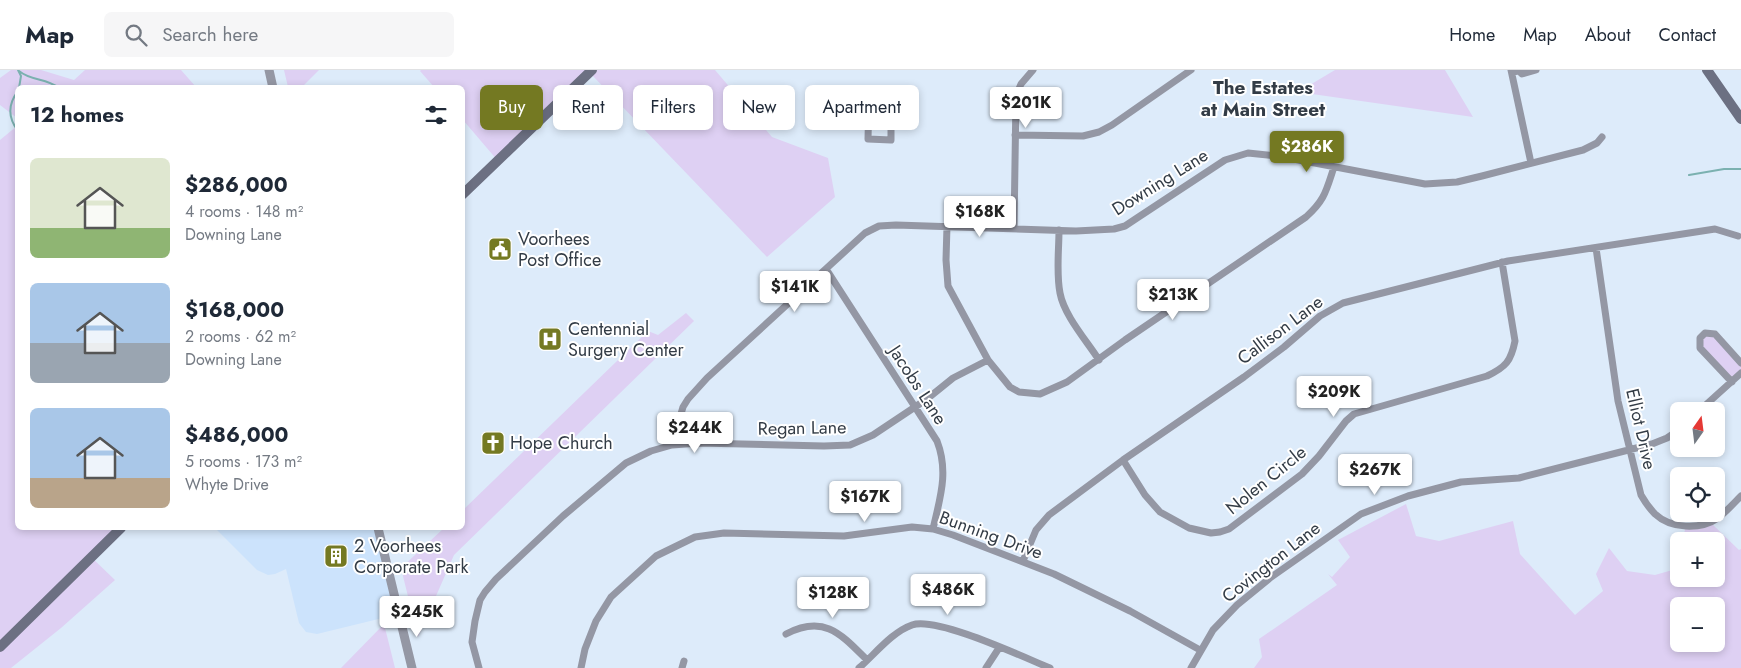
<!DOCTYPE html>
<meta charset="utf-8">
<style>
:root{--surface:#fff;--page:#f6f6f7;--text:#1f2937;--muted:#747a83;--line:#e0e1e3;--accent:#747922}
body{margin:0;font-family:Jost,sans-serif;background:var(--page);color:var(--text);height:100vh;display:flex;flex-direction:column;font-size:19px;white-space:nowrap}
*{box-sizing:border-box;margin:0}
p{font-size:16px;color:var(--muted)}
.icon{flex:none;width:28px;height:28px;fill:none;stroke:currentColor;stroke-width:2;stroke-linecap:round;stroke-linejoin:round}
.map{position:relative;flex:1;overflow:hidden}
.details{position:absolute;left:15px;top:15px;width:450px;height:445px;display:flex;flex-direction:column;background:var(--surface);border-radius:8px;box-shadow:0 2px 8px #0003}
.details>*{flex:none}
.guide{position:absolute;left:480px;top:15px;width:475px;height:45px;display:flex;gap:10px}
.needle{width:32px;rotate:14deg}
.controls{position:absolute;left:1670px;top:332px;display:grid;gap:10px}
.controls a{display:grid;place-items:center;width:55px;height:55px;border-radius:8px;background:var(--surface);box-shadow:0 2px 8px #0003;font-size:25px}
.price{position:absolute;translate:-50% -42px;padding:0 11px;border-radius:5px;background:#fff;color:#222;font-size:16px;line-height:32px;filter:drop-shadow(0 1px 2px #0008)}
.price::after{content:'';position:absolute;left:50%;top:30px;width:15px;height:11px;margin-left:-8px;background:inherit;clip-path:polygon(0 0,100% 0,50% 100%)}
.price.on{background:var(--accent);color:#fff}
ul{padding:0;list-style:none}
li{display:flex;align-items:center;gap:15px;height:125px;padding:0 15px}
li span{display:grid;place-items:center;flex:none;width:140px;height:100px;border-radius:8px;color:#555}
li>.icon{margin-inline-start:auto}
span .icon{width:60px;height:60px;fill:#fffc;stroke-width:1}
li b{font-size:21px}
h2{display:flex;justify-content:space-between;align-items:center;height:60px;padding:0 15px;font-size:21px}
.chip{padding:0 18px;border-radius:8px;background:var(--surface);box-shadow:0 2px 8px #0003;font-size:18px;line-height:45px}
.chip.on{background:var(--accent);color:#fff}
header{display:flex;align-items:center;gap:30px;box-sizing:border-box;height:70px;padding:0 25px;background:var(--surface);border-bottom:1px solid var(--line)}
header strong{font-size:24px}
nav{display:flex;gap:28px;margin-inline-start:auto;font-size:18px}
.search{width:350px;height:45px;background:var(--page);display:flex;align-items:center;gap:12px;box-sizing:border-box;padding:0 18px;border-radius:8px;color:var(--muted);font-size:19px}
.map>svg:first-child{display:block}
.built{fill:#cce3fc}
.green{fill:#ded0f3;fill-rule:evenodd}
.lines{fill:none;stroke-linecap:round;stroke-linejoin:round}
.stream{stroke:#7bb1b0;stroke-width:2}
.minor{stroke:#9497a4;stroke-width:7}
.tertiary{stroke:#9497a4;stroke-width:9}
.secondary{stroke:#6c7082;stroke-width:10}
.labels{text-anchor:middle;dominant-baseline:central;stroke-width:4;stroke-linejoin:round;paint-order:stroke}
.street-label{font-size:18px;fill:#333c46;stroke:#fff}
.poi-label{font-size:18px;fill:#333c46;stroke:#fff;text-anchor:start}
.neighbourhood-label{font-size:19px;font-weight:bold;fill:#333c46;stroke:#fff}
</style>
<header>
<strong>Map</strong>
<div class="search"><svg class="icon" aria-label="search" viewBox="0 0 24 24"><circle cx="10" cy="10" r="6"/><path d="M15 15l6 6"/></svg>Search here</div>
<nav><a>Home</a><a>Map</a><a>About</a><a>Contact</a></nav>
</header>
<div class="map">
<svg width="1741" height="598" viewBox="0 0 1741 598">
<rect width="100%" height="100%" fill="#ddebfa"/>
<path class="built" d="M215,458h163l21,86 -82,20 -11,-2 -7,-9 -13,-54 -11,5 -7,1 -11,-5z"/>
<path class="green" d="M11,0h30l33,10 11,-10h96l15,17 -178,1 -1,30 -17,-13v-27z
M284,0h35l-18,18 -13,-1z
M421,0h294l57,67 56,21 7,39 -68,60 -177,-184 -92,88 -35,-41 -1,-32 -28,-1 -14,-16z
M1335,0h110l28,47 -175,-25z
M17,56l1,402h100l-29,27 26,25 -54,48 -50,40h-11v-528z
M686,243l8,8 -240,234 -36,82 -17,-69 43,-40h18l1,-18 185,-179 10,4z
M1709,262l32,31v10l-9,9 -32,-34v-10z
M1406,434l10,32 23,5 74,-20 7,33 55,61 28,-24 -7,-17 13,-26 18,23 28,4 21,-6 3,-13v23h37v-38h-34l4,-15 24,-4 29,28 2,-1v119h-487l8,-11 -3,-18 78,-54 -9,-11 4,3 18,-20 -12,-17zM1679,536h37v38h-37z
M384,554l11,44h-54z"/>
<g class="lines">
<path class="stream" d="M18,0l3,6 -2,12
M19,1c12,10 27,7 40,17
M18,21c-10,13 -10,27 0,40
M1689,105l35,-6h17"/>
<path class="minor" d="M1511,0l20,93
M1512,2l7,-1 3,3 14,-4
M869,28l-1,41 23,1v-42
M1015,65l68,1 16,-4 13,-7 79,-55
M947,156l-1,34 2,26 40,74 22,27 9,5 21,2 27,-12 58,-42 181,-123c19,-17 20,-26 28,-50
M1014,159l2,-133 5,-12 12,-14
M1059,160c0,20 -3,43 1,63 4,22 26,47 39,67
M1596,178l22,153 23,94c4,7 8,13 14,19 16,15 45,16 63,4 8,-6 16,-15 23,-22
M826,199l111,172c12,31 3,57 -4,88
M1732,312l-32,-34v-10l5,-5 10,1 26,29
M1699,341l42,-38
M672,375l11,-38 5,-8 19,-21 158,-145 14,-7 17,-1 180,6 38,-2 11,-3 12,-8 88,-58 23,-7 30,3 147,28 32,-2 25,-6 101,-26 14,-7 5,-6
M1123,390l22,35 15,17 29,16 22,5 9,-1 9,-3 73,-55 17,-18 27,-35 8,-7 133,-38c19,-9 24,-15 28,-35l-13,-79
M1023,491l13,-31 13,-15 74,-55 121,-83 40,-30 36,-31 23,-13 165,-42 207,-32 23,7
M786,564c38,-20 55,0 81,26
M479,598l-7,-26 3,-21 5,-21 5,-8 11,-13 67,-63 63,-53 25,-12 21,-6 27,-2 125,3 26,-1 23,-10 54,-36 26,-21 35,-18
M581,598l4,-19 11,-28 15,-24 45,-41 39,-19 29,-4 120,3 68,-9 21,2 20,6 101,39 76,37 70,39
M682,598l2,-7
M859,598c16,-14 33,-36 53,-43 24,-9 111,32 138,43
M986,598l13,-20
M1191,598l22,-38 24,-25 33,-27 91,-64 47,-18 53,-14 58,-4 133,-34 15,-6 12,-8"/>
<path class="tertiary" d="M269,0l4,18
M378,458l34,140"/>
<path class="secondary" d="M1707,0l34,49
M462,125l130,-125
M0,577l121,-119"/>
</g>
<defs>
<g id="civic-square" transform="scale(1.25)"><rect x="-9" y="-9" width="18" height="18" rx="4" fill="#747922" stroke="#fff"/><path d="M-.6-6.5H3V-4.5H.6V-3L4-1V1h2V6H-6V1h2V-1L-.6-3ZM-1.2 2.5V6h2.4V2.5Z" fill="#fff"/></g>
<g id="hospital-square" transform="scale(1.25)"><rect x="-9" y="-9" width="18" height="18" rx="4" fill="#747922" stroke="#fff"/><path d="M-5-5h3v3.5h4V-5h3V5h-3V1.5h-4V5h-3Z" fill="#fff"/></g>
<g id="church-square" transform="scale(1.25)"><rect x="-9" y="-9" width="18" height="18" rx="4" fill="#747922" stroke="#fff"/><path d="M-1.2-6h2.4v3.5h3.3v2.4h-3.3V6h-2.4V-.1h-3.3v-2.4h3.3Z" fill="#fff"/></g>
<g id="building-square" transform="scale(1.25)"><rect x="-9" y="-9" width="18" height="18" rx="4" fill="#747922" stroke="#fff"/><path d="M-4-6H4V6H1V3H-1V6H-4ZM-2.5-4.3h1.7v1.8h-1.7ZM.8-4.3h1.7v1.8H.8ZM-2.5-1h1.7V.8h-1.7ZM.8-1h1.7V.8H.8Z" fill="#fff"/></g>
</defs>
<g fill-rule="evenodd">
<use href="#civic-square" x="500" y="179"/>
<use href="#hospital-square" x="550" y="269"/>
<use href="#church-square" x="493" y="373"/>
<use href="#building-square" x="336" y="486"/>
</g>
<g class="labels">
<g class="street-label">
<text transform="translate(1160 112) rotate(-32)">Downing Lane</text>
<text transform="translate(1280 260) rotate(-37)">Callison Lane</text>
<text transform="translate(918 315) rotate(57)">Jacobs Lane</text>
<text transform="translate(802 358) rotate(-1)">Regan Lane</text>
<text transform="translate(1641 359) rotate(77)">Elliot Drive</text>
<text transform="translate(1266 410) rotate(-39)">Nolen Circle</text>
<text transform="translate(991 465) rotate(20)">Bunning Drive</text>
<text transform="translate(1271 492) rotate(-38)">Covington Lane</text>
</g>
<g class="poi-label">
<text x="518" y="169">Voorhees<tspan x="518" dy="21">Post Office</tspan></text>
<text x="568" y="259">Centennial<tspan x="568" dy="21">Surgery Center</tspan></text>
<text x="510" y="373">Hope Church</text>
<text x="354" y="476">2 Voorhees<tspan x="354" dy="21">Corporate Park</tspan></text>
</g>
<g class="neighbourhood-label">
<text x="1263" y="17">The Estates<tspan x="1263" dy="22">at Main Street</tspan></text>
</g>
</g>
</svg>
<div class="controls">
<a><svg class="needle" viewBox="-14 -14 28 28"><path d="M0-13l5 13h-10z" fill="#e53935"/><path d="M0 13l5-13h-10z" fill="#747a83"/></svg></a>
<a><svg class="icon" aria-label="locate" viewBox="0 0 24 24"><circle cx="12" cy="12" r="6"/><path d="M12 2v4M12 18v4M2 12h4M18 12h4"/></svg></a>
<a>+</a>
<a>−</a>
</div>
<b class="price" style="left:1026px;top:59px">$201K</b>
<b class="price on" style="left:1307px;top:103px">$286K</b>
<b class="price" style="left:980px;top:168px">$168K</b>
<b class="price" style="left:795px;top:243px">$141K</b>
<b class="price" style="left:1173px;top:251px">$213K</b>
<b class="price" style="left:1334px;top:348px">$209K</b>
<b class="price" style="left:695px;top:384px">$244K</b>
<b class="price" style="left:1375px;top:426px">$267K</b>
<b class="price" style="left:865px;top:453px">$167K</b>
<b class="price" style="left:948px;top:546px">$486K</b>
<b class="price" style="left:833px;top:549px">$128K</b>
<b class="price" style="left:417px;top:568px">$245K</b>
<div class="guide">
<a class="chip on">Buy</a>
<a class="chip">Rent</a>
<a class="chip">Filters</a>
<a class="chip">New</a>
<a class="chip">Apartment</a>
</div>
<section class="details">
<h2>12 homes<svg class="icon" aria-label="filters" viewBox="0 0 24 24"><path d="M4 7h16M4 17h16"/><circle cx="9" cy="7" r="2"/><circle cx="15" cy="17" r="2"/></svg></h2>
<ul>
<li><span style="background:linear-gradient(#dfe7d0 70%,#8fb573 0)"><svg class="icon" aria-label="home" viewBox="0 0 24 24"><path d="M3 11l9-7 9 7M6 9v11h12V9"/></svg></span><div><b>$286,000</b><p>4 rooms · 148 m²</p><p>Downing Lane</p></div></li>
<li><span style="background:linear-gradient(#a9c7e8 60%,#9aa5b1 0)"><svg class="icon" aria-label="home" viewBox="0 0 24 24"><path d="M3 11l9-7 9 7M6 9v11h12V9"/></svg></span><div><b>$168,000</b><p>2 rooms · 62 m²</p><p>Downing Lane</p></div></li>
<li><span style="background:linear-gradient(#a9c7e8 70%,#b9a48a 0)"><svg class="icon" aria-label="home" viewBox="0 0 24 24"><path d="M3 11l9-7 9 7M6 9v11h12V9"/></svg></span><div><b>$486,000</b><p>5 rooms · 173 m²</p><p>Whyte Drive</p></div></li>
</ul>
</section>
</div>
